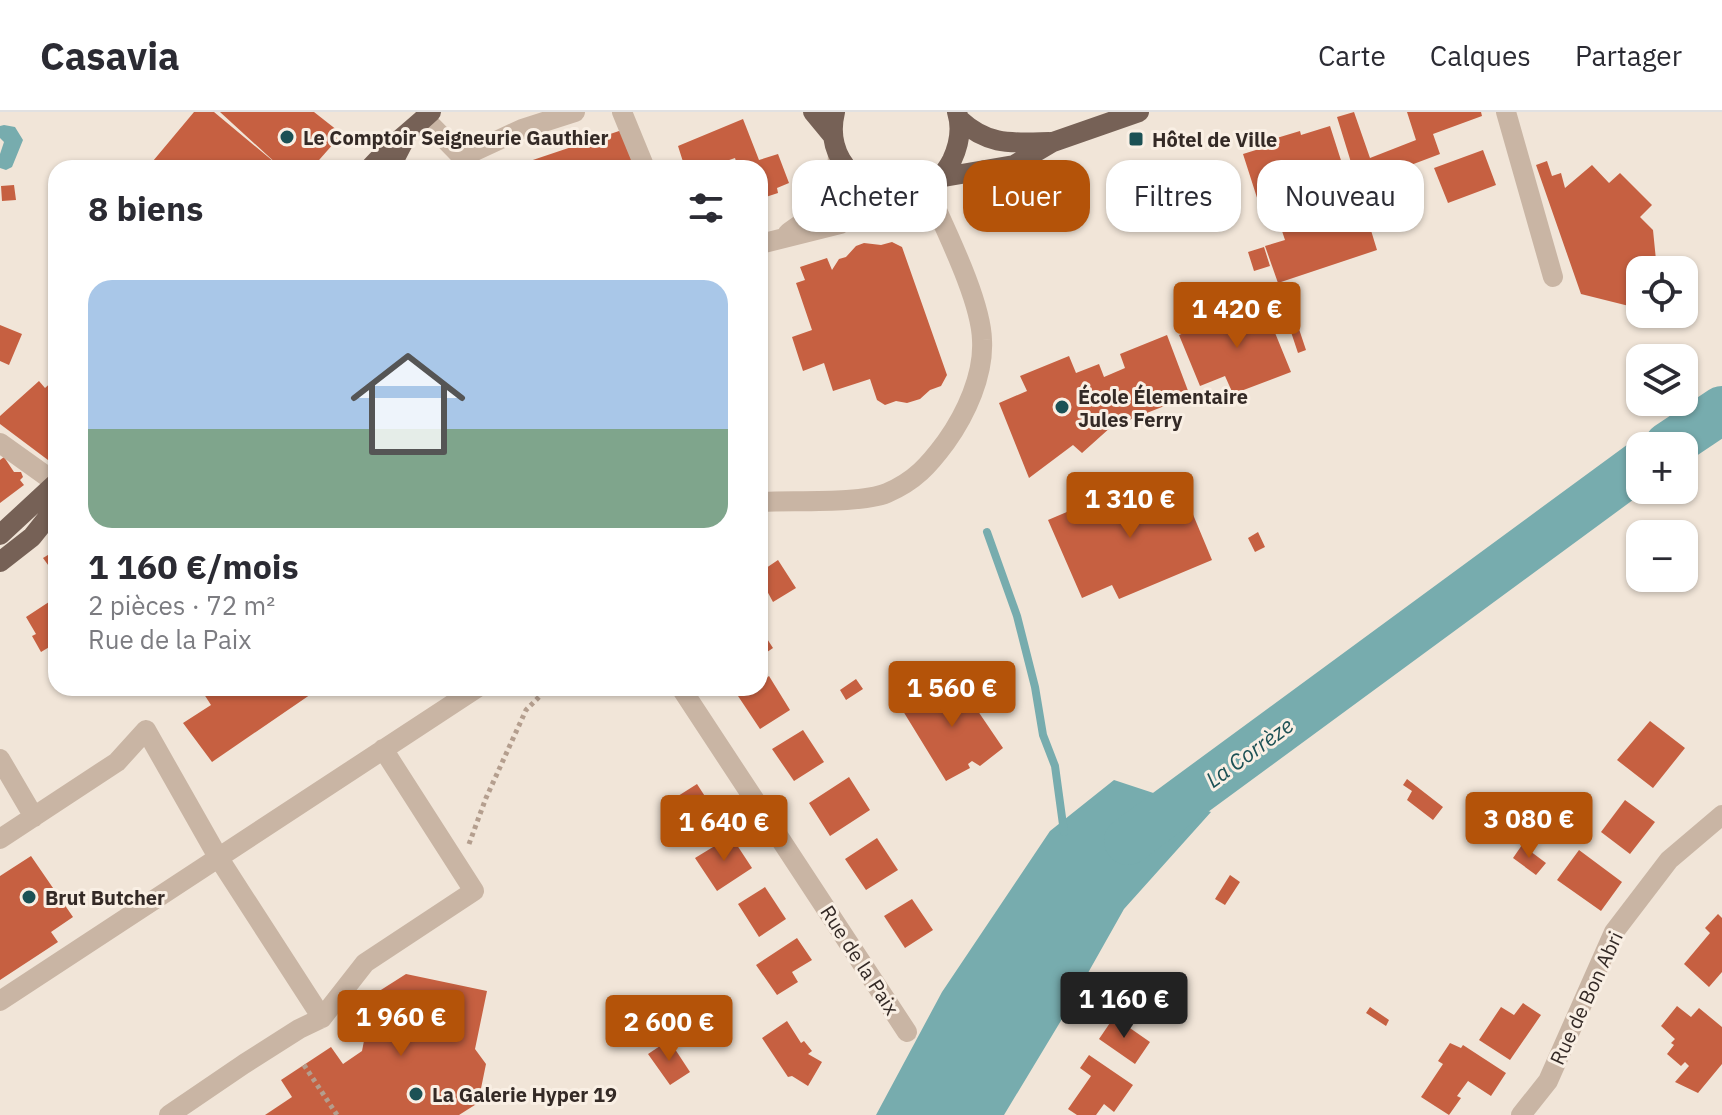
<!DOCTYPE html>
<html lang="fr">
<meta charset="utf-8">
<style>
:root{--surface:#fff;--page:#f7f7f7;--text:#2b2b33;--muted:#7c7c81;--line:#e1e1e2;--accent:#b45309}
body{margin:0;font-family:"IBM Plex Sans",sans-serif;background:var(--page);color:var(--text);height:100vh;display:flex;flex-direction:column;font-size:30px;white-space:nowrap}
*{box-sizing:border-box;margin:0}
p{font-size:26px;color:var(--muted)}
.icon{flex:none;width:44px;height:44px;fill:none;stroke:currentColor;stroke-width:2;stroke-linecap:round;stroke-linejoin:round}
.map{position:relative;flex:1;overflow:hidden}
.drawer{position:absolute;left:48px;top:48px;width:720px;height:536px;display:flex;flex-direction:column;background:var(--surface);border-radius:24px;box-shadow:0 2px 6px #0004}
.drawer>*{flex:none}
.guide{position:absolute;left:792px;top:48px;width:760px;height:72px;display:flex;gap:16px}
.controls{position:absolute;left:1626px;top:144px;display:grid;gap:16px}
.controls a{display:grid;place-items:center;width:72px;height:72px;border-radius:16px;background:var(--surface);box-shadow:0 2px 6px #0004;font-size:40px}
.price{position:absolute;translate:-50% -68px;padding:0 18px;border-radius:8px;background:var(--accent);color:#fff;font-size:26px;line-height:52px;filter:drop-shadow(0 2px 4px #0008)}
.price::after{content:'';position:absolute;left:50%;top:48px;width:24px;height:18px;margin-left:-12px;background:inherit;clip-path:polygon(0 0,100% 0,50% 100%)}
.price.on{background:#222;color:#fff}
ul{padding:0;list-style:none}
li{display:grid;align-content:center;gap:16px;height:424px;padding:0 40px}
li+li{border-top:2px solid var(--line)}
li span{display:grid;place-items:center;height:248px;border-radius:24px;color:#555}
li>.icon{margin-inline-start:auto}
span .icon{width:144px;height:144px;fill:#fffc;stroke-width:1}
li b{font-size:34px}
h2{display:flex;justify-content:space-between;align-items:center;height:96px;padding:0 40px;font-size:34px}
.chip{padding:0 28px;border-radius:24px;background:var(--surface);box-shadow:0 2px 6px #0004;font-size:28px;line-height:72px}
.chip.on{background:var(--accent);color:#fff}
header{display:flex;align-items:center;gap:48px;box-sizing:border-box;height:112px;padding:0 40px;background:var(--surface);border-bottom:2px solid var(--line)}
header strong{font-size:38px}
nav{display:flex;gap:44px;margin-inline-start:auto;font-size:28px}
.map>svg:first-child{display:block}
.water{fill:#77acae}
.lines{fill:none;stroke-linecap:round;stroke-linejoin:round}
.stream{stroke:#77acae;stroke-width:8}
.river{stroke:#77acae;stroke-width:48}
.building{fill:#c66041}
.path{stroke:#b49e8e;stroke-width:5;stroke-dasharray:4 4;stroke-linecap:butt}
.minor{stroke:#c9b5a4;stroke-width:20}
.major{stroke:#766156;stroke-width:20}
.poi-dot{fill:#1c5155;stroke:#f9efe4;stroke-width:3}
.labels{text-anchor:middle;dominant-baseline:central;stroke-width:6;stroke-linejoin:round;paint-order:stroke}
.poi-label{font-size:20px;font-weight:bold;fill:#342a26;stroke:#f9efe4;text-anchor:start}
.street-label{font-size:20px;fill:#342a26;stroke:#f9efe4}
.water-label{font-size:22px;font-style:italic;fill:#1c5155;stroke:#f9efe4}
</style>
<header>
<strong>Casavia</strong>
<nav><a>Carte</a><a>Calques</a><a>Partager</a></nav>
</header>
<div class="map">
<svg width="1722" height="1003" viewBox="0 0 1722 1003">
<rect width="100%" height="100%" fill="#f1e5d8"/>
<path class="water" d="M4,13l11,2 8,13 -11,27 -6,3 -6,-2v-14l4,-12 -4,-4v-12z
M1114,668l97,32 -87,97 -62,110 -58,96h-128l66,-123 108,-161z"/>
<g class="lines">
<path class="stream" d="M987,420l30,84 18,71 8,48 12,31 9,66"/>
<path class="river" d="M1668,334l54,-36
M1128,729l512,-376"/>
</g>
<path class="building" d="M194,0h20l65,54 -59,-54h94l28,22 -30,34h-151l-8,-7z
M1354,0l16,46 46,-18 -9,-28h74l1,4 -49,18 7,20 -82,31 -21,-68z
M743,7l16,41 19,-6 11,29 -12,5 1,5 -18,6v-31h-22l-3,-10 -29,10h-21l-7,-22z
M1330,14l16,50 -29,9 9,29 16,-5 5,11 19,-6 11,36 -99,33 -13,-37 20,-6 -4,-12 17,-5 -9,-29 -30,10 -16,-50 29,-9 -2,-5 30,-9 1,4z
M625,17l13,39h-126v-1z
M1483,38l13,35 -48,18 -14,-35z
M1547,49l5,15 9,-3 4,15 27,-23 17,18 11,-10 32,32 -12,12 13,13 4,40h-17v31l-7,6 -52,-13 -45,-129z
M14,73l2,15 -14,1 -1,-15z
M892,130l10,5 45,128 -6,11 -11,4 -10,9 -13,4 -11,-2 -11,4 -8,-5 -7,-21 -37,12 -9,-28 -21,8 -11,-34 20,-7 -16,-47 9,-3 -5,-13 27,-9 5,12 7,-11 7,-2 10,-11 8,-3 17,2z
M1264,135l6,19 -16,5 -6,-19z
M1262,189l29,71 -58,22 -8,-18 -25,10 -21,-51z
M0,213l22,9 -13,31 -9,-4z
M1299,217l7,21 -8,3 -7,-21z
M1167,223l23,61 -79,31 -29,26 -9,-8 -44,33 -30,-75 28,-12 -7,-15 49,-20 7,17 23,-9 5,13 21,-9 -5,-14z
M56,266v81l-4,4 -52,-39v-8l39,-35 6,7z
M4,345l10,15h7l2,5 -3,3 4,5 -24,18v-43z
M1142,368l6,14 31,-13 33,79 -93,39 -7,-14 -30,13 -34,-78z
M1258,420l7,15 -10,5 -7,-14z
M56,438v26l-13,-18z
M778,448l18,28 -23,14 -13,-24v-6z
M55,486l1,45 -15,9 -9,-16 4,-2 -10,-17z
M760,516l13,20 -13,9z
M769,564l21,34 -30,19 -22,-33 12,-8h10v-6z
M959,564l9,13 -3,3 38,56 -23,18 -8,-5 -4,3 2,4 -24,13 -43,-70 1,-4 14,-9 1,3z
M856,567l7,10 -17,11 -6,-10z
M200,576h120l-108,74 -29,-39 28,-18z
M1650,609l35,27 -32,40 -36,-28z
M803,618l21,32 -30,19 -22,-32z
M849,665l21,33 -40,26 -21,-33z
M1407,667l36,28 -10,13 -26,-20 5,-9 -9,-6z
M697,672l22,34 -29,19 -23,-34z
M1625,688l30,22 -25,32 -29,-22z
M731,724l21,32 -35,23 -22,-33z
M877,726l21,32 -32,20 -21,-31z
M1522,733l24,18 -10,12 -23,-17z
M1579,738l43,32 -21,29 -44,-31z
M31,744l42,61 -22,15 7,10 -58,38v-104z
M1230,763l10,7 -15,23 -10,-6z
M765,775l21,32 -27,18 -21,-33z
M912,787l21,31 -28,18 -21,-32z
M1718,802l4,4v54l-13,15 -25,-23 26,-31 -5,-5z
M797,826l15,22 -20,12 6,10 -21,13 -21,-30z
M406,862l81,17 -12,58 11,15 -8,39 -19,12h-194l27,-18 -11,-17 50,-33 12,17 19,-13 11,-56z
M1523,891l18,12 -31,45 -31,-20 22,-33 13,8z
M1677,894l14,11 8,-9 23,19v37l-24,29 -23,-11 14,-16 -4,-4 -4,4 -14,-12 7,-9 -3,-2 4,-4 -14,-13z
M1370,895l19,13 -3,6 -20,-13z
M1114,905l36,25 -15,22 -36,-25z
M787,909l14,22 3,-2 8,10 -4,3 14,8 -14,24 -16,-10 -4,1 -26,-39z
M669,928l21,32 -20,13 -22,-31z
M1450,931l11,5 2,-3 43,28 -15,23 -23,-15 -11,15 4,2 -12,17 -28,-18 22,-33 -5,-3z
M1089,943l44,30 -19,27 -10,-8 -8,11h-19l-9,-6 23,-33 -11,-8z"/>
<g class="lines">
<path class="path" d="M469,732l17,-46 40,-88 22,-22
M304,953l33,50"/>
<path class="minor" d="M622,0l23,56
M1506,0l47,165
M424,6l38,39 60,-28 53,-17
M788,121c36,-26 48,-31 50,-78
M760,132l80,-20 45,-31
M0,331l56,40
M760,390c32,-2 101,2 127,-9 28,-12 42,-28 59,-51 20,-28 38,-67 36,-102 -1,-41 -39,-115 -56,-154
M681,576l226,344
M0,647l34,58
M0,727l117,-77 29,-32 72,127 104,161
M0,889l477,-313
M169,1003l75,-51 55,-35 23,-11 43,-55 109,-72 -91,-142
M1521,1003l27,-34 66,-149 55,-72 53,-45"/>
<path class="major" d="M813,0l19,23
M835,0c-18,73 83,115 117,48 7,-15 10,-32 5,-48
M959,7c29,27 52,24 90,23
M370,56c18,-21 41,-37 61,-56
M390,56l16,-31
M938,66l76,-13 39,-23 86,-30
M0,423l56,-52
M0,450l32,-25 24,-30"/>
</g>
<g class="poi-dot">
<circle cx="287" cy="25" r="8"/>
<rect x="1128" y="19" width="16" height="16" rx="4"/>
<circle cx="1062" cy="295" r="8"/>
<circle cx="29" cy="785" r="8"/>
<circle cx="416" cy="982" r="8"/>
</g>
<g class="labels">
<g class="poi-label">
<text x="303" y="25">Le Comptoir Seigneurie Gauthier</text>
<text x="1152" y="27">Hôtel de Ville</text>
<text x="1078" y="284">École Élementaire<tspan x="1078" dy="23">Jules Ferry</tspan></text>
<text x="45" y="785">Brut Butcher</text>
<text x="432" y="982">La Galerie Hyper 19</text>
</g>
<g class="street-label">
<text transform="translate(860 848) rotate(57)">Rue de la Paix</text>
<text transform="translate(1586 886) rotate(-65)">Rue de Bon Abri</text>
</g>
<g class="water-label">
<text transform="translate(1249 640) rotate(-36)">La Corrèze</text>
</g>
</g>
</svg>
<div class="controls">
<a><svg class="icon" aria-label="locate" viewBox="0 0 24 24"><circle cx="12" cy="12" r="6"/><path d="M12 2v4M12 18v4M2 12h4M18 12h4"/></svg></a>
<a><svg class="icon" aria-label="layers" viewBox="0 0 24 24"><path d="M12 4l9 5-9 5-9-5zM3 14l9 5 9-5"/></svg></a>
<a>+</a>
<a>−</a>
</div>
<b class="price" style="left:1237px;top:238px">1 420 €</b>
<b class="price" style="left:1130px;top:428px">1 310 €</b>
<b class="price" style="left:952px;top:617px">1 560 €</b>
<b class="price" style="left:1529px;top:748px">3 080 €</b>
<b class="price" style="left:724px;top:751px">1 640 €</b>
<b class="price on" style="left:1124px;top:928px">1 160 €</b>
<b class="price" style="left:401px;top:946px">1 960 €</b>
<b class="price" style="left:669px;top:951px">2 600 €</b>
<div class="guide">
<a class="chip">Acheter</a>
<a class="chip on">Louer</a>
<a class="chip">Filtres</a>
<a class="chip">Nouveau</a>
</div>
<section class="drawer">
<h2>8 biens<svg class="icon" aria-label="filters" viewBox="0 0 24 24"><path d="M4 7h16M4 17h16"/><circle cx="9" cy="7" r="2"/><circle cx="15" cy="17" r="2"/></svg></h2>
<ul>
<li><span style="background:linear-gradient(#a9c7e8 60%,#7fa58c 0)"><svg class="icon" aria-label="home" viewBox="0 0 24 24"><path d="M3 11l9-7 9 7M6 9v11h12V9"/></svg></span><div><b>1 160 €/mois</b><p>2 pièces · 72 m²</p><p>Rue de la Paix</p></div></li>
</ul>
</section>
</div>
